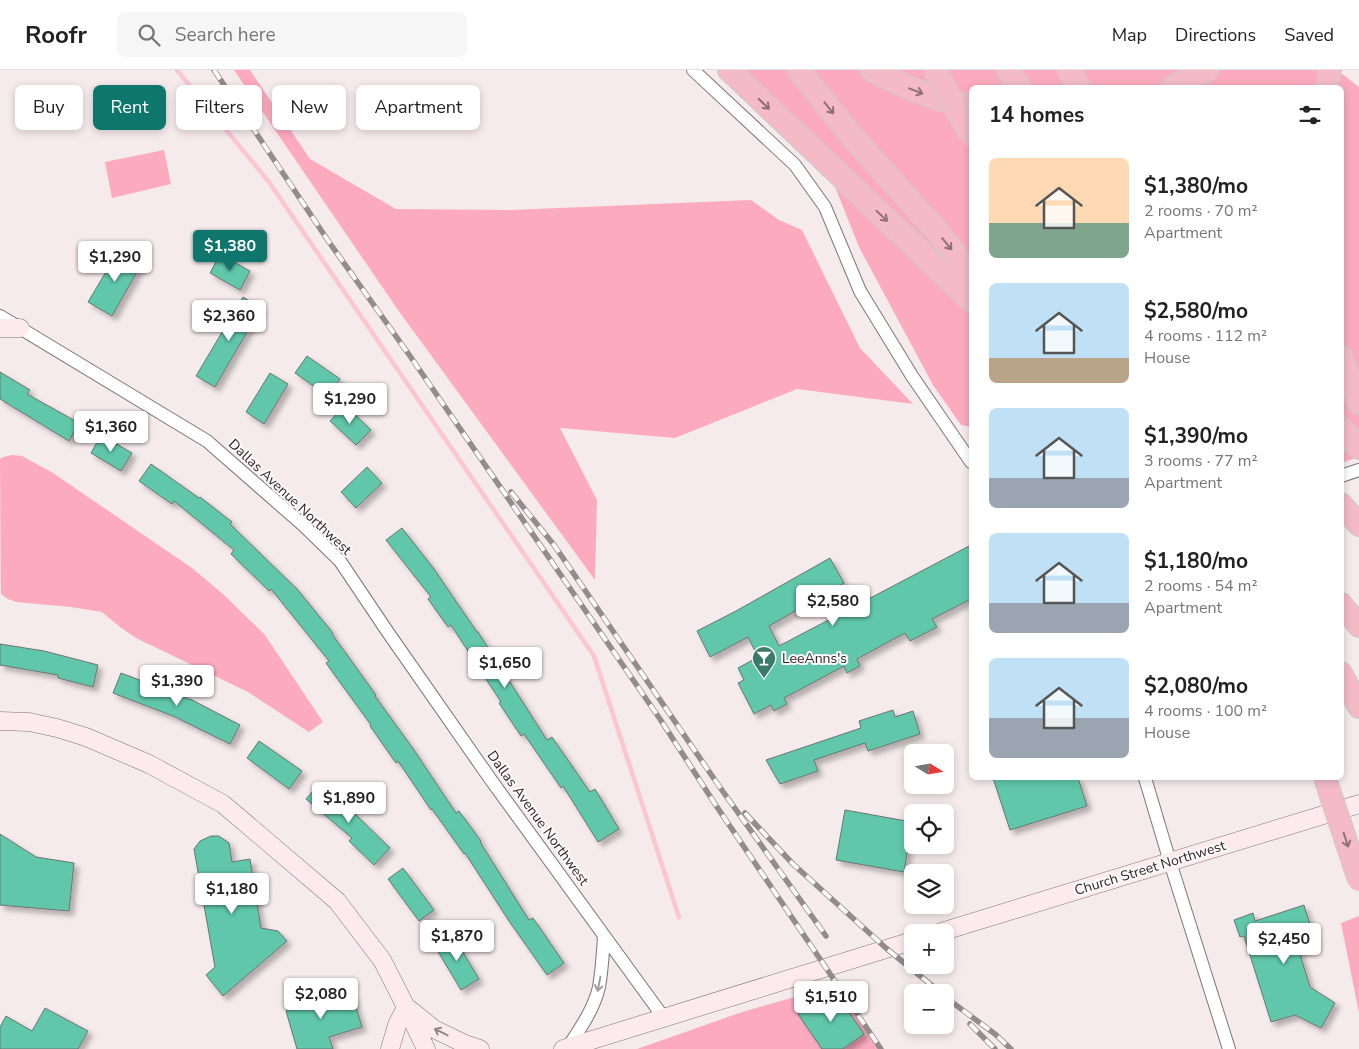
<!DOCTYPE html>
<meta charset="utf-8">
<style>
:root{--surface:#fff;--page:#f6f6f6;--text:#222;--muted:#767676;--line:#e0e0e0;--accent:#0f766e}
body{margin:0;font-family:"Nunito Sans",sans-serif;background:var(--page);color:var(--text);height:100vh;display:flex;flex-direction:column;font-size:19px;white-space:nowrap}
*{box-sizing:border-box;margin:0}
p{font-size:16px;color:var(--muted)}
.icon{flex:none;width:28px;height:28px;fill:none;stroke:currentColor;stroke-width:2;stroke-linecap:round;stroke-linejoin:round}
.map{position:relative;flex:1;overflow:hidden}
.sheet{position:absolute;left:969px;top:15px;width:375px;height:695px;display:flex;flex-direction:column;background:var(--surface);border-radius:8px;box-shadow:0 2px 8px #0003}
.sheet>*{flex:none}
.guide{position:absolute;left:15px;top:15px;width:475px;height:45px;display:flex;gap:10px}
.needle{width:32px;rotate:101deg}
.buttons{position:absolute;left:904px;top:674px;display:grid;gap:10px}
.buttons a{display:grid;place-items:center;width:50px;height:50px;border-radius:8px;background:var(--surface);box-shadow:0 2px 8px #0003;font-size:25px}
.price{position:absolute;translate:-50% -42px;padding:0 11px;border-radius:5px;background:#fff;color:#222;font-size:16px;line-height:32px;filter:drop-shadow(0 1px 2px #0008)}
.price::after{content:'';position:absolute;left:50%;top:30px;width:15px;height:11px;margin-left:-8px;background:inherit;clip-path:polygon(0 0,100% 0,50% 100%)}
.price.selected{background:var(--accent);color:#fff}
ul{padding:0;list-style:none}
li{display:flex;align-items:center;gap:15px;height:125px;padding:0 20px}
li span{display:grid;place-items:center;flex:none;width:140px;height:100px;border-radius:8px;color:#555}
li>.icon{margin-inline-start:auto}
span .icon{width:60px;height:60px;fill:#fffc;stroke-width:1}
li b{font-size:21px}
h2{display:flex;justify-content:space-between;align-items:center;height:60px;padding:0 20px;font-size:21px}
.pill{padding:0 18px;border-radius:8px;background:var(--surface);box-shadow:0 2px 8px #0003;font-size:18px;line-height:45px}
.pill.selected{background:var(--accent);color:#fff}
header{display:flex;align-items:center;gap:30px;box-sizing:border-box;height:70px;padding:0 25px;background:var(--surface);border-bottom:1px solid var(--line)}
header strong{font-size:24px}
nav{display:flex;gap:28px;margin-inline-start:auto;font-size:18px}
.search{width:350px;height:45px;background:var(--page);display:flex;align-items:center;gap:12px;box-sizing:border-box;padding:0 18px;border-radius:8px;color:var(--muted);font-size:19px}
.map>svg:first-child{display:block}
.green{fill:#fcabbf}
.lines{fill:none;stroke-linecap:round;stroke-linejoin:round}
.stream{stroke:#fbc6d2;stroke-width:4.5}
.building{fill:#61c7aa;stroke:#6b7471;filter:url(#shadow)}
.street-casing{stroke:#7f7578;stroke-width:14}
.secondary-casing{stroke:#7f7578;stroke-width:19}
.highway-casing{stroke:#cccbcb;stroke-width:24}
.street{stroke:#fff;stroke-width:12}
.secondary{stroke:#fceaee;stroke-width:18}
.highway{stroke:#f4bac8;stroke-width:22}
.rail-casing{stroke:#938b8d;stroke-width:5.5}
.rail{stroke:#fef9fa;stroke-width:4;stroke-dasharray:11;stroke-linecap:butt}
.highway-bridge-casing{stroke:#cccbcb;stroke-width:24;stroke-linecap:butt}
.highway-bridge{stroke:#f4bac8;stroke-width:22}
.oneway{stroke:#8f7078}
.oneway2{stroke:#9f9d9e}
.oneway3{stroke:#93888a}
.labels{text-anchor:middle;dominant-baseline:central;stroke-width:4;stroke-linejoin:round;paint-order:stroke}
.street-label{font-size:14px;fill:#2a2627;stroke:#fef9fa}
.poi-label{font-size:14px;fill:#2a2627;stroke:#fef9fa;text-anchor:start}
</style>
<header>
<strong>Roofr</strong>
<div class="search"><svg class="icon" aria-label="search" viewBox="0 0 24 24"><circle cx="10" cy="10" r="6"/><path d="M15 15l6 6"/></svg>Search here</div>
<nav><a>Map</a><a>Directions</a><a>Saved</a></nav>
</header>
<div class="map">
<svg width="1359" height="979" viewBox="0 0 1359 979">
<defs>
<filter id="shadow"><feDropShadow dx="4.5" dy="4.5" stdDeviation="2.5" flood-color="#0004"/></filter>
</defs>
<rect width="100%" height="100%" fill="#f5eaec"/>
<path class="green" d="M234,0h16l60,89 86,50 115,1 240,-10 28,20 23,10 58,118 53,56 -116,-15 -122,49 -115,-10 37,72 -2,80 -197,-270z
M745,0h592l22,17v370l-18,6v-375h-370v339l-10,-2 -28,-40 -74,-138 -43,-108z
M164,80l7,34 -59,14 -7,-36z
M12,385l10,1 31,17 139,95 31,26 42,41 58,87 -14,10 -61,-40 -112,-54 -16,-11 -18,-15 -31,-5 -55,-5 -8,-3 -7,-5 -1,-135 3,-2z
M1359,846v97l-18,-90z
M837,915l42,64h-242l105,-37z"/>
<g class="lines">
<path class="stream" d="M177,0l92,112 325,474 85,261"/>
</g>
<path class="building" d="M119,180l23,13 -30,53 -24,-14z
M220,184l30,17 -10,19 -30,-17z
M243,227l18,11 -46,79 -19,-11z
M307,286l33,23 -12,17 -33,-23z
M0,302l30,18 -3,4 52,29 -10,18 -69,-42z
M270,303l18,11 -24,40 -18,-12z
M345,335l26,25 -15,15 -26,-24z
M101,365l31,18 -11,18 -30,-18z
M151,394l48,34 1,-1 32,25 -2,2 67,65 36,44 -1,1 44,61 -1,1 39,54 42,63 3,-2 22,30 -1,1 49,78 4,-2 31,45 -17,12 -38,-54 -44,-68 -1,1 -32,-45 -1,1 -33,-49 -2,2 -26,-37 1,-1 -45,-62 3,-2 -58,-72 -2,2 -38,-37 3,-4 -60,-49 -2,3 -33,-23z
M367,397l15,16 -26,25 -15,-16z
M402,458l32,41 43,63h1l69,108 5,-3 38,55 5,-3 24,40 -21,13 -35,-56 -2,2 -37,-54 -3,2 -22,-33 2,-1 -50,-77 -3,2 -20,-28 3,-2 -45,-57z
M971,475v54l-39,20 5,8 -27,14 -5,-8 -48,26 3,7 -13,7 -3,-7 -60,32 3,6 -13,7 -3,-6 -17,9 -16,-31 6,-3 -6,-12 20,-11 -10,-20 -38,20 -13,-26 39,-20 94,-53 14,25 -75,43 10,20z
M0,574l44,7 54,14 -5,22 -35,-9v-3l-58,-10z
M121,603l71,27 48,25 -10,19 -57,-28 -60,-23z
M893,640l2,7 18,-6 7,23 -52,17 -3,-8 -51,17 4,11 -38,13 -14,-24 95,-32 -2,-7z
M259,671l43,30 -13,18 -42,-31z
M993,708h85l9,28 -77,24z
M320,713l27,23 43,42 -16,17 -25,-24 3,-3 -46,-39z
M845,740l67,12 -8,50 -68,-12z
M0,764l36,23 38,6 -5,48 -69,-6z
M211,766h8l10,7 3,19 18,-3 11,69 17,3 9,10 -64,55 -17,-21 9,-8 -21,-118 6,-8z
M403,798l31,42 -15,11 -31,-42z
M1304,835l12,40 -17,6 11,36 25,16 -14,25 -26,-13 -24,7 -27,-86 -4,1 -6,-17 19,-7 2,8z
M452,864l27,45 -18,11 -27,-45z
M305,917l6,19 41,-12 10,33 -33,10 4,12h-36l-11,-38 7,-2 -5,-17z
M834,921l30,43 -21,15h-21l-24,-35z
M45,938l43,23 -10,18h-78v-22l6,-11 26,15z"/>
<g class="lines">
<g class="street-casing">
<path id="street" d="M693,0l102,95 30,42 35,84 52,85 59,86
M0,246l207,125 96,84 37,36 47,70 104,149 173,238
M1341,406l18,-6
M1145,708l25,84 59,187
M568,977c12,-18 26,-38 31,-60 3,-17 4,-34 5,-51"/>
</g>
<g class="secondary-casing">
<path id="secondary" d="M0,258h20
M0,651l29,1 28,6 29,9 63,27 74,40 114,97 45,59 24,47 20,42
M941,862l418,-128
M409,939l25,20 31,15 15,5
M390,979l7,-24 9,-18
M563,979l349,-108"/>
</g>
<g class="highway-casing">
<path id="highway" d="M729,0l242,230
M799,0l55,69 82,91 35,43
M872,0c31,17 64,30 99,37
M1008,0l12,18
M1069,0l10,18
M1172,18l35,-18
M1327,18l3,-18
M1341,287l18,46
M1341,358l18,20
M1341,434l18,21
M1341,534l18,22
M1341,603l18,34"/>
</g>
<use href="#street" class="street"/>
<use href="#secondary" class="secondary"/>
<use href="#highway" class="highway"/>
<g class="rail-casing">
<path id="rail" d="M214,0l115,172 81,114 250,363 57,88 164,242
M511,422l43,53 165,241 107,150
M745,743l48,51 94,85 53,43
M945,927l50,37 16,15
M970,954l25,25"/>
</g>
<use href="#rail" class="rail"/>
<g class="highway-bridge-casing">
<path id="highway-bridge" d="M935,0l36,65
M1325,708l34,102"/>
</g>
<use href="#highway-bridge" class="highway-bridge"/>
</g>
<defs><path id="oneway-shaft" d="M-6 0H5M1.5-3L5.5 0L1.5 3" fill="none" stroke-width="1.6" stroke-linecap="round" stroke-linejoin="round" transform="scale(1.25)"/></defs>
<g class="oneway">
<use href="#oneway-shaft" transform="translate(916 21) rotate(21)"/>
<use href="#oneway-shaft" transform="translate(764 34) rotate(44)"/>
<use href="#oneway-shaft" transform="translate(829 38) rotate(51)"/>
<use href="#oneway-shaft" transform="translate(882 146) rotate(43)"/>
<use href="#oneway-shaft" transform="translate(947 174) rotate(51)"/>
<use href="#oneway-shaft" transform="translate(1346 770) rotate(72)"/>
</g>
<use class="oneway2" href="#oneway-shaft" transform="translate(599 914) rotate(101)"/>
<use class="oneway3" href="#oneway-shaft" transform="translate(441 962) rotate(-153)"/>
<defs>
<g id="bar-pin" transform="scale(1.25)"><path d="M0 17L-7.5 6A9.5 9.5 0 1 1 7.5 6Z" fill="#3b7a68" stroke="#fef9fa"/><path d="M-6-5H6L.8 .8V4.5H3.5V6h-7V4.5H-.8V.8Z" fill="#fff"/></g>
</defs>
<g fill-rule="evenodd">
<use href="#bar-pin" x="764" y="588"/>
</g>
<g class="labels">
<g class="street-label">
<text transform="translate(290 427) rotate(43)">Dallas Avenue Northwest</text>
<text transform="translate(538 748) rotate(54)">Dallas Avenue Northwest</text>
<text transform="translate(1150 798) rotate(-17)">Church Street Northwest</text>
</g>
<g class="poi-label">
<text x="782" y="588">LeeAnns's</text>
</g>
</g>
</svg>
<div class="buttons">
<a><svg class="needle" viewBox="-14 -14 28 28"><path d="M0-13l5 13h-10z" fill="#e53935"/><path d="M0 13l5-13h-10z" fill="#767676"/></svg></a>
<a><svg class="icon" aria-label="locate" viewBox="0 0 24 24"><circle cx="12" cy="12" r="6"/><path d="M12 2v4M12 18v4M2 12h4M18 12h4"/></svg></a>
<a><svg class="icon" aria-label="layers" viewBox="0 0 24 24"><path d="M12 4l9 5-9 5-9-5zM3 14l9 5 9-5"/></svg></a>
<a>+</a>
<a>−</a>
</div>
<b class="price selected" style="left:230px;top:202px">$1,380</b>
<b class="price" style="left:115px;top:213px">$1,290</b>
<b class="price" style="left:229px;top:272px">$2,360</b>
<b class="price" style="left:350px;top:355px">$1,290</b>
<b class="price" style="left:111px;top:383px">$1,360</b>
<b class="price" style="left:833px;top:557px">$2,580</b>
<b class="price" style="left:505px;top:619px">$1,650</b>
<b class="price" style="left:177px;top:637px">$1,390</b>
<b class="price" style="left:349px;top:754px">$1,890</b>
<b class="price" style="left:232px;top:845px">$1,180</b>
<b class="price" style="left:457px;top:892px">$1,870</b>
<b class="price" style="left:1284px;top:895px">$2,450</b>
<b class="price" style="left:321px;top:950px">$2,080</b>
<b class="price" style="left:831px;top:953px">$1,510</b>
<div class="guide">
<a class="pill">Buy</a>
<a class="pill selected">Rent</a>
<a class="pill">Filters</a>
<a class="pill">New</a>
<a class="pill">Apartment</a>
</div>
<section class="sheet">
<h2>14 homes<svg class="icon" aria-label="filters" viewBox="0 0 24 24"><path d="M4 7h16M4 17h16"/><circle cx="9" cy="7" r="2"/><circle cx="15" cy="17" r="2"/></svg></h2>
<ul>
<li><span style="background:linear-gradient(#ffd9b3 65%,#7fa58c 0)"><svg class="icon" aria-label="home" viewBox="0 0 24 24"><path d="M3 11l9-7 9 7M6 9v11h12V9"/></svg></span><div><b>$1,380/mo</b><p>2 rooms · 70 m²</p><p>Apartment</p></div></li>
<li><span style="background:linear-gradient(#bfe0f5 75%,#b9a48a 0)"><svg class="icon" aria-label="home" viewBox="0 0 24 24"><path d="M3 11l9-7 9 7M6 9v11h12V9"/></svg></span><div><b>$2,580/mo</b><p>4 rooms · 112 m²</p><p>House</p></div></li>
<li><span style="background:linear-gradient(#bfe0f5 70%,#9aa5b1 0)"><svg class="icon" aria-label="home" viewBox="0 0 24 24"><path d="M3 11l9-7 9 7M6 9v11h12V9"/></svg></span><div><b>$1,390/mo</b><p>3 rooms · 77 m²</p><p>Apartment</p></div></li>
<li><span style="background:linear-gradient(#bfe0f5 70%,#9aa5b1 0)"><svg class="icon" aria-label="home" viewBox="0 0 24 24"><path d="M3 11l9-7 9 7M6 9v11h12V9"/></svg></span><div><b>$1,180/mo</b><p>2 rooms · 54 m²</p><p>Apartment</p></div></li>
<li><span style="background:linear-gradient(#bfe0f5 60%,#9aa5b1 0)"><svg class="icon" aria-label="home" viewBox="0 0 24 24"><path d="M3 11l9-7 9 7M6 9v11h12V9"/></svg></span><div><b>$2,080/mo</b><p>4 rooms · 100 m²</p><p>House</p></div></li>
</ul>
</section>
</div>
